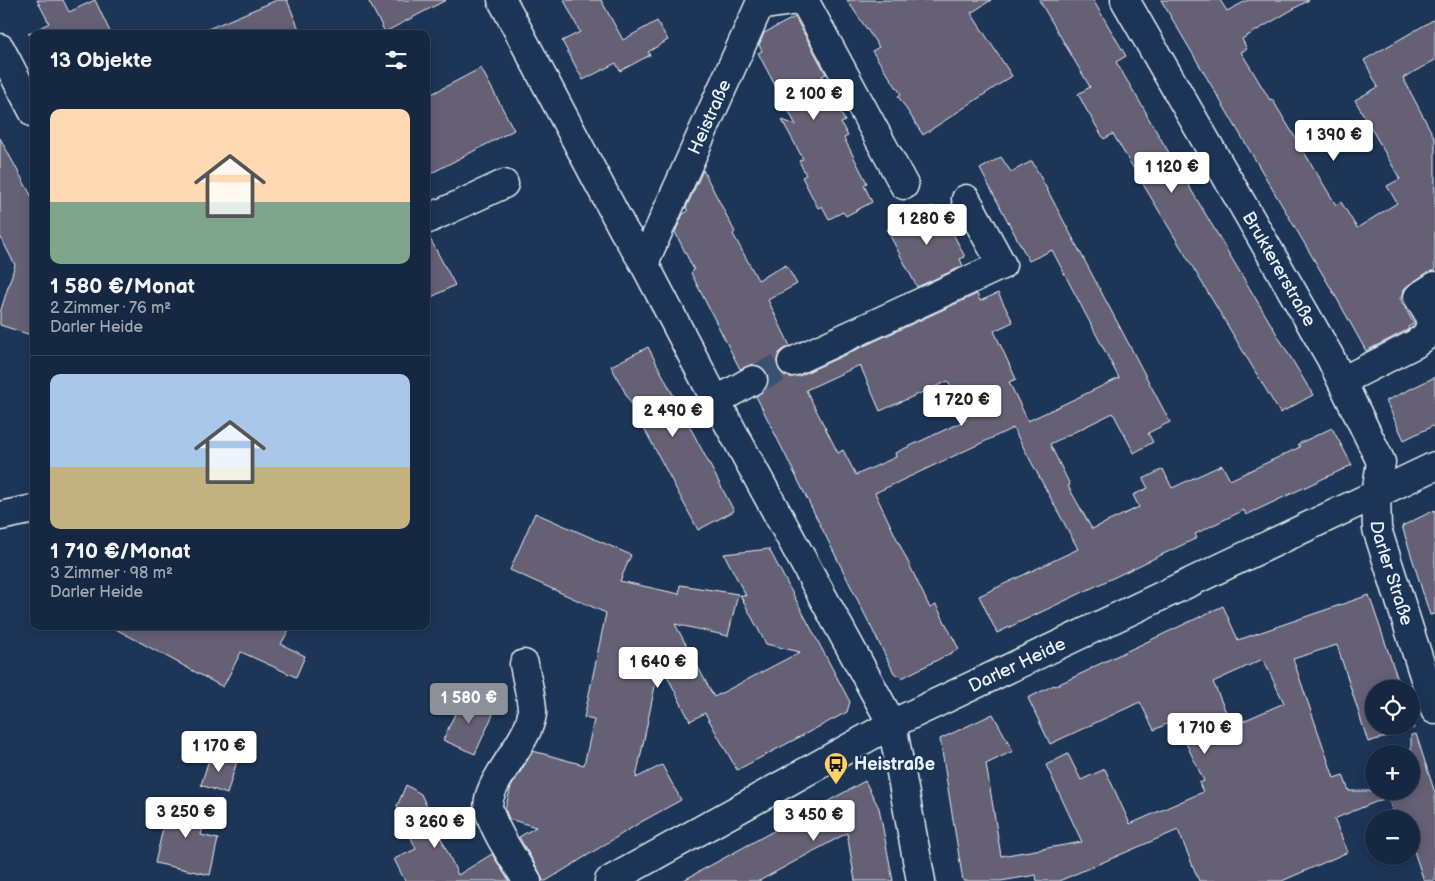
<!DOCTYPE html>
<html lang="de">
<meta charset="utf-8">
<style>
:root{--surface:#162841;--page:#23344c;--text:#f1f3f6;--muted:#9ea6b1;--line:#35445a;--accent:#8c9099}
body{margin:0;font-family:"Balsamiq Sans",sans-serif;background:var(--page);color:var(--text);height:100vh;display:flex;flex-direction:column;font-size:19px;white-space:nowrap}
*{box-sizing:border-box;margin:0}
p{font-size:16px;color:var(--muted)}
.icon{flex:none;width:28px;height:28px;fill:none;stroke:currentColor;stroke-width:2;stroke-linecap:round;stroke-linejoin:round}
.map{position:relative;flex:1;overflow:hidden}
.panel{position:absolute;left:30px;top:30px;width:400px;height:600px;display:flex;flex-direction:column;background:var(--surface);border-radius:10px;box-shadow:0 2px 12px #0003,0 0 0 1px var(--line)}
.panel>*{flex:none}
.buttons{position:absolute;left:1365px;top:680px;display:grid;gap:10px}
.buttons a{display:grid;place-items:center;width:55px;height:55px;border-radius:50%;background:var(--surface);box-shadow:0 2px 12px #0003,0 0 0 1px var(--line);font-size:25px}
.price{position:absolute;translate:-50% -42px;padding:0 11px;border-radius:5px;background:#fff;color:#222;font-size:16px;line-height:32px;filter:drop-shadow(0 1px 2px #0008)}
.price::after{content:'';position:absolute;left:50%;top:30px;width:15px;height:11px;margin-left:-8px;background:inherit;clip-path:polygon(0 0,100% 0,50% 100%)}
.price.active{background:var(--accent);color:#fff}
ul{padding:0;list-style:none}
li{display:grid;align-content:center;gap:10px;height:265px;padding:0 20px}
li+li{border-top:1px solid var(--line)}
li span{display:grid;place-items:center;height:155px;border-radius:10px;color:#555}
li>.icon{margin-inline-start:auto}
span .icon{width:90px;height:90px;fill:#fffc;stroke-width:1}
li b{font-size:21px}
h2{display:flex;justify-content:space-between;align-items:center;height:60px;padding:0 20px;font-size:21px}
.map>svg:first-child{display:block}
.building{fill:#666175;stroke:#e8f1f8;fill-rule:evenodd}
.lines{fill:none;stroke-linecap:round;stroke-linejoin:round}
.minor-tunnel{stroke:#3b516f;stroke-width:28;stroke-dasharray:28 14;stroke-linecap:butt}
.minor-casing{stroke:#e8f1f8;stroke-width:31}
.minor{stroke:#1d3557;stroke-width:28}
.labels{text-anchor:middle;dominant-baseline:central;stroke-width:5;stroke-linejoin:round;paint-order:stroke}
.street-label{font-size:18px;fill:#e8f1f8;stroke:#1d3557}
.poi-label{font-size:18px;font-weight:bold;fill:#e8f1f8;stroke:#1d3557;text-anchor:start}
</style>
<div class="map">
<svg width="1435" height="881" viewBox="0 0 1435 881">
<rect width="100%" height="100%" fill="#1d3557"/>
<filter id="ink" filterUnits="userSpaceOnUse"><feTurbulence type="fractalNoise" baseFrequency=".02" numOctaves="2"/><feDisplacementMap in="SourceGraphic" scale="10" xChannelSelector="R" yChannelSelector="G"/><feConvolveMatrix kernelMatrix="1 2 1 2 8 2 1 2 1" color-interpolation-filters="sRGB"/></filter>
<g filter="url(#ink)">
<path class="building" d="M37,0h26l6,12 26,-12 16,34h-83l21,-11z
M277,0h10l14,34h-105z
M368,0h78l-61,32z
M564,0h37l22,40 34,-19 11,19 -20,12 2,3 -30,16 -4,-8 -33,17 -21,-39 18,-9z
M847,0h144l-20,13 41,63 -89,59 -25,-39 3,-2 -29,-43 7,-4z
M1039,0h54l33,56 -10,6 31,52h-1l167,281 -33,18 -167,-279 -9,5 -18,-30 -8,-15 12,-7z
M1161,0h59l7,11 21,-11h61l-67,39 5,10 -6,3 29,48 2,-1 64,106 5,-3 16,26 40,-25 -10,-17 13,-7 -45,-79 23,-13 -14,-27 71,-41v41l-32,18 32,61v131l-8,3 -17,11 -6,5 -1,7 -3,2 14,26 -6,3 1,2 -43,22 -30,-54z
M795,17l31,57 -4,2 23,45 -4,2 7,13 -4,2 23,45 -3,2 8,17 -26,14 -3,-4 -14,7 -7,-13 -4,2 -16,-31 4,-2 -7,-14 4,-2 -21,-39 14,5 -38,-72 4,-2 -3,-6 5,-12z
M481,68l33,62 -88,46v-79z
M0,138l34,63v135l-34,-11v-12l15,-48 -15,-29z
M1001,157l10,15 21,-11 138,261 -22,11 5,9 -19,11 -21,-40 -63,31 20,41 -2,1 24,43 47,-22 -6,-12 15,-7 -5,-9 20,-10 9,19 50,-23 8,15 70,-33 -2,-3 34,-16 20,37 -106,50 -2,-5 -49,24 2,4 -200,95 -18,-37 99,-47 -65,-121 -40,19 -98,46 55,115 6,-3 23,44 -57,29 -8,-5 -138,-277 11,-9 2,-6 -2,-8 -6,-6 -7,-3 -14,5 -49,-96 3,-3 -19,-38 8,-18 5,-3 -2,-3 17,-38 32,62 -2,2 25,46 28,-15 11,19 -29,16 22,46 -11,7 -2,7 1,8 5,6 7,3 9,-1 178,-82 3,7 18,-8 15,29 -19,9 22,48 -7,3 19,39 91,-43 -67,-128 -23,11 -49,-92zM860,365l20,46 68,-30 18,39 -71,33 1,4 -40,18 -13,-25 -5,3 -32,-63z
M933,206l5,9 4,-3 23,45 -5,2 3,7 -46,21 -30,-57z
M426,235h2l27,50 -29,15z
M648,347l86,164 -36,19 -87,-164z
M1435,377v48l-31,15 -18,-39z
M1435,510v104l-5,1 -28,-89z
M535,513l96,42 -11,26 59,13 1,-9 58,9 -10,42 -53,-12 39,73 86,-45 -34,-8 -26,-49 6,1 -22,-42 45,-5 81,153 -3,10 -110,58 -32,-57 -15,8 -30,-59 -24,116 26,-13 19,35 -40,22 -95,59h-3l-3,-8 -21,-36 17,-10 -27,-8 -4,-10 6,-22 22,-36 51,14 10,-45 -10,-2 22,-105 -96,-43z
M1369,595l32,94h-27v37h37v-7l3,9 -46,14 -31,-97 -44,14 41,119 9,-3 6,16h62v-56l5,-1 19,59v88h-11l-13,-39v-23h-16l-7,-22 -54,22 14,33 -66,29h-83l-21,-51 -119,51h-22l-1,-6 -35,6h-38l-23,-142 53,-25 20,37 -27,13 15,92 81,-14 -36,-77 22,-11 13,26 24,-11 25,55 73,-32 -4,-9 5,-2 -29,-61 -21,10 -14,-28 -90,42 -22,-46 26,-13 1,1 36,-17v-1l132,-62 15,34zM1263,659l21,44 -52,23 -19,-44z
M110,626h181l-10,18 24,12 -9,21 -55,-25 -18,35z
M463,696l32,14 -20,44 -32,-14z
M211,753l26,8 -10,33 -26,-9z
M865,781l14,27 14,73h-38l-8,-48 -88,48h-77z
M406,785l15,9 37,81 34,-21 17,27h-104l-11,-22 22,-10 -19,-43z
M170,798l38,8 -7,29 17,4 -8,36 -55,-12z"/>
<g class="lines">
<path class="minor-tunnel" d="M753,380l39,-18"/>
<g class="minor-casing">
<g id="minor">
<path d="M502,0l122,231 20,32 72,138 176,323 29,157"/>
<path d="M804,0l100,185"/>
<path id="s1" d="M1125,0l205,357 51,105 -5,32 1,35 58,181"/>
<path d="M0,48l34,65"/>
<path d="M426,220l78,-36"/>
<path id="s2" d="M644,263l115,-257 39,-6"/>
<path d="M792,362l210,-97 -36,-66"/>
<path d="M1342,381l73,-37 12,-9 4,-12 -4,-12 -9,-14 17,-11"/>
<path d="M716,401l37,-21"/>
<path d="M0,516l34,-7"/>
<path d="M524,664c2,13 9,38 8,50 -4,30 -50,73 -43,96 6,23 26,50 38,71"/>
<path id="s3" d="M609,881l283,-157 543,-258"/>
</g>
</g>
<use href="#minor" class="minor"/>
</g>
</g>
<defs>
<g id="bus-pin" transform="scale(1.25)"><path d="M0 17L-7.5 6A9.5 9.5 0 1 1 7.5 6Z" fill="#ffd166" stroke="#1d3557"/><path d="M-5-6H5V4H4V6H2V4H-2V6H-4V4H-5ZM-3.5-4V0h7V-4ZM-3.5 1.2v1.5H-2V1.2ZM2 1.2v1.5H3.5V1.2Z" fill="#111"/></g>
</defs>
<g fill-rule="evenodd">
<use href="#bus-pin" x="836" y="764"/>
</g>
<g class="labels">
<g class="street-label">
<text stroke="none"><textPath href="#s2" startOffset="160">Heistraße</textPath></text>
<text stroke="none"><textPath href="#s1" startOffset="310">Bruktererstraße</textPath></text>
<text stroke="none"><textPath href="#s1" startOffset="642">Darler Straße</textPath></text>
<text stroke="none"><textPath href="#s3" startOffset="462">Darler Heide</textPath></text>
</g>
<g class="poi-label">
<text x="854" y="764">Heistraße</text>
</g>
</g>
</svg>
<div class="buttons">
<a><svg class="icon" aria-label="locate" viewBox="0 0 24 24"><circle cx="12" cy="12" r="6"/><path d="M12 2v4M12 18v4M2 12h4M18 12h4"/></svg></a>
<a>+</a>
<a>−</a>
</div>
<b class="price" style="left:814px;top:121px">2 100 €</b>
<b class="price" style="left:1334px;top:162px">1 390 €</b>
<b class="price" style="left:1172px;top:194px">1 120 €</b>
<b class="price" style="left:927px;top:246px">1 280 €</b>
<b class="price" style="left:962px;top:427px">1 720 €</b>
<b class="price" style="left:673px;top:438px">2 490 €</b>
<b class="price" style="left:658px;top:689px">1 640 €</b>
<b class="price active" style="left:469px;top:725px">1 580 €</b>
<b class="price" style="left:1205px;top:755px">1 710 €</b>
<b class="price" style="left:219px;top:773px">1 170 €</b>
<b class="price" style="left:186px;top:839px">3 250 €</b>
<b class="price" style="left:814px;top:842px">3 450 €</b>
<b class="price" style="left:435px;top:849px">3 260 €</b>
<section class="panel">
<h2>13 Objekte<svg class="icon" aria-label="filters" viewBox="0 0 24 24"><path d="M4 7h16M4 17h16"/><circle cx="9" cy="7" r="2"/><circle cx="15" cy="17" r="2"/></svg></h2>
<ul>
<li><span style="background:linear-gradient(#ffd9b3 60%,#7fa58c 0)"><svg class="icon" aria-label="home" viewBox="0 0 24 24"><path d="M3 11l9-7 9 7M6 9v11h12V9"/></svg></span><div><b>1 580 €/Monat</b><p>2 Zimmer · 76 m²</p><p>Darler Heide</p></div></li>
<li><span style="background:linear-gradient(#a9c7e8 60%,#c2b280 0)"><svg class="icon" aria-label="home" viewBox="0 0 24 24"><path d="M3 11l9-7 9 7M6 9v11h12V9"/></svg></span><div><b>1 710 €/Monat</b><p>3 Zimmer · 98 m²</p><p>Darler Heide</p></div></li>
</ul>
</section>
</div>
